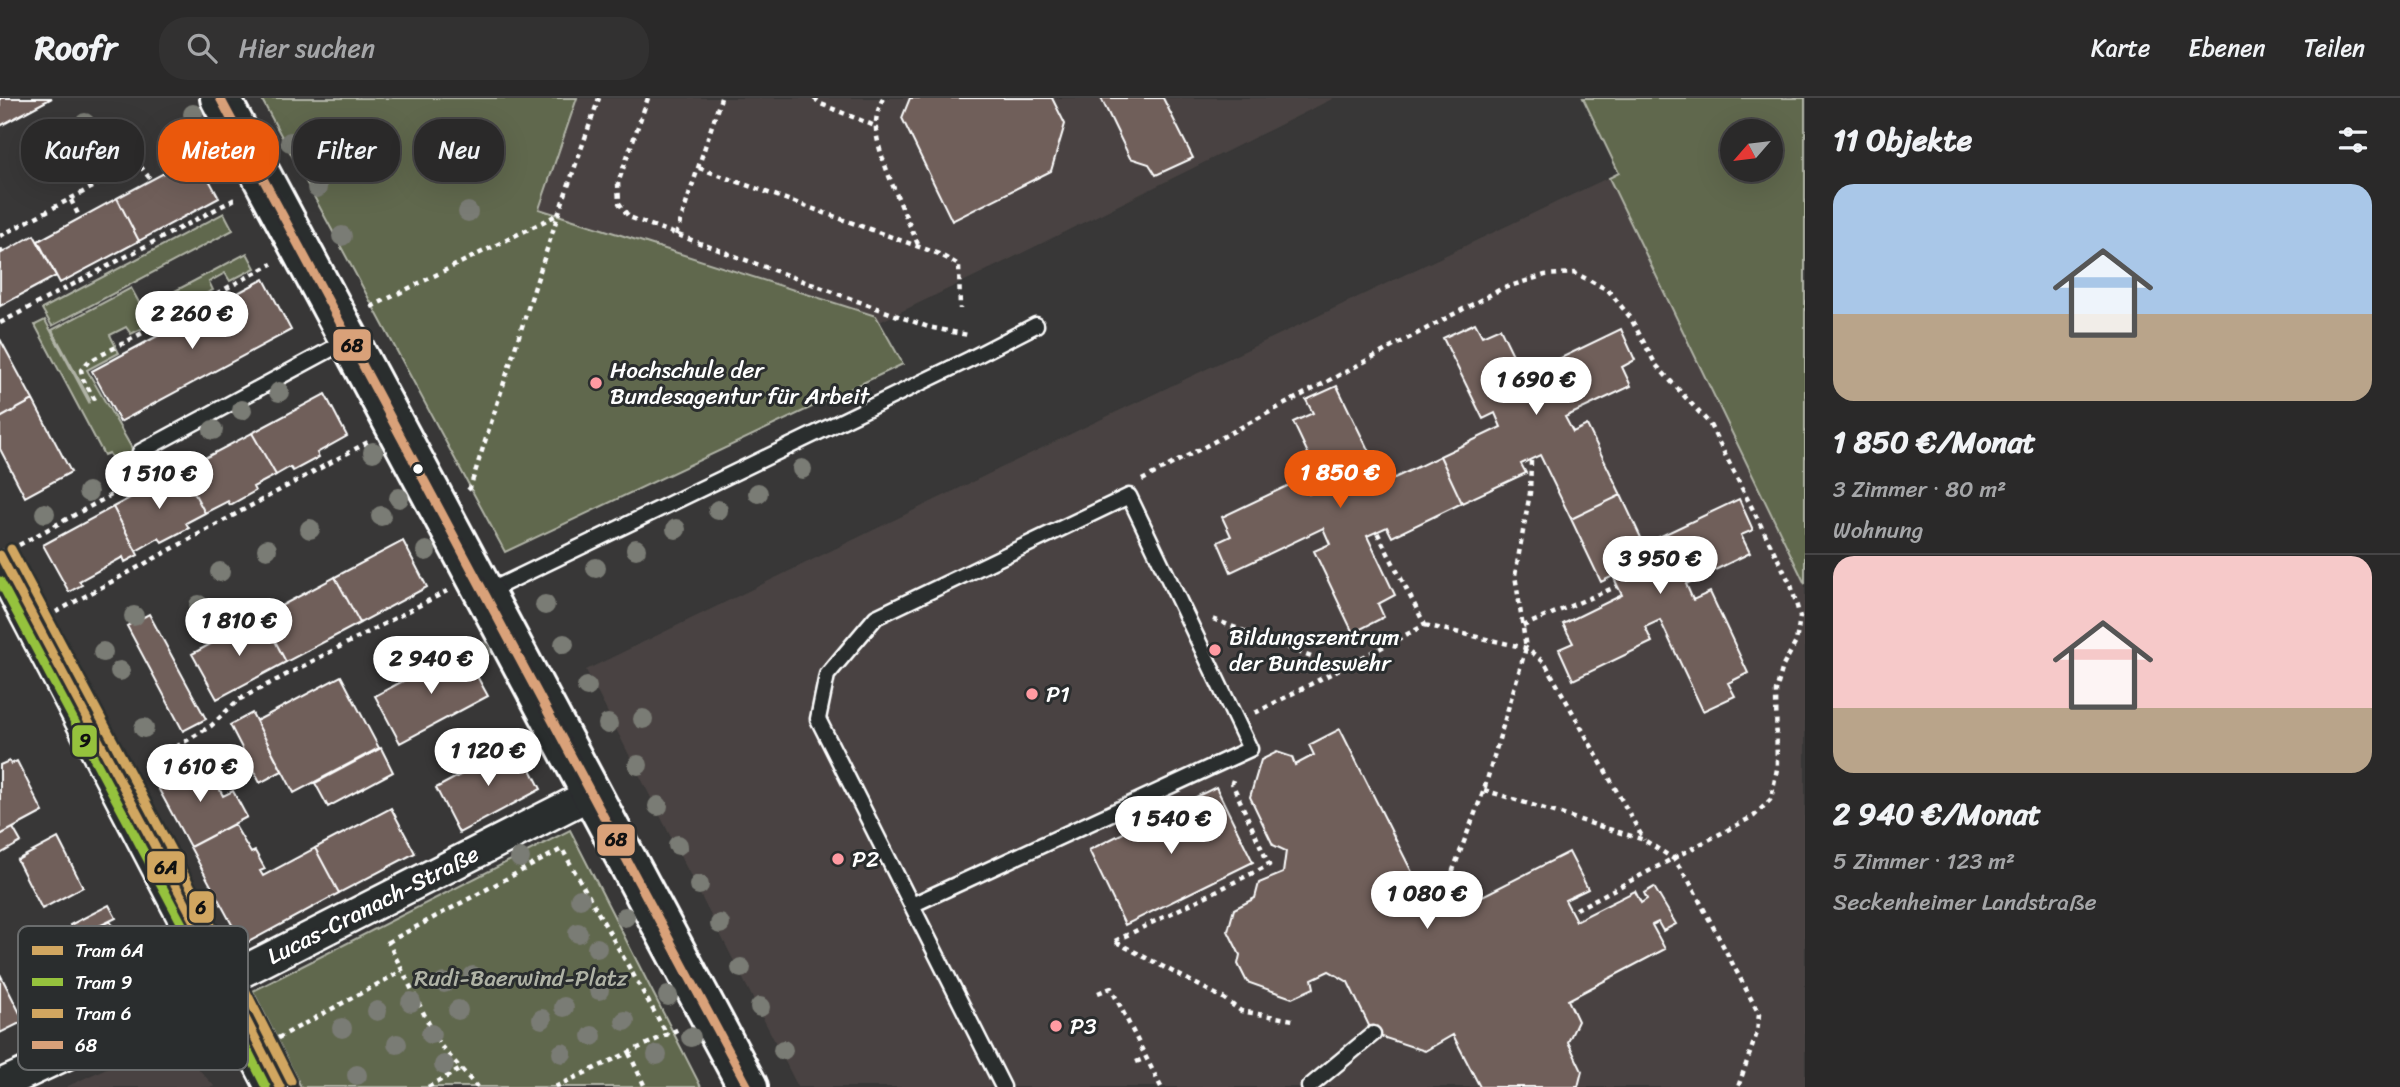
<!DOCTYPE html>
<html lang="de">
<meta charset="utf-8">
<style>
:root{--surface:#2a2929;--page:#323131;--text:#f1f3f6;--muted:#a5a6a8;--line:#464546;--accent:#ea580c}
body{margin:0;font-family:Sriracha,sans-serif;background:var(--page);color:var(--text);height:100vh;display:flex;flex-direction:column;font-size:26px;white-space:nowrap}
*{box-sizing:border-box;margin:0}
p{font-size:23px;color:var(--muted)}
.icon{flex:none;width:38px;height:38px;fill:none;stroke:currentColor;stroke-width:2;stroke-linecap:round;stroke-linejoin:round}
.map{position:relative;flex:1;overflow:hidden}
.drawer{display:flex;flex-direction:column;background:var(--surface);width:595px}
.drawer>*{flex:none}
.guide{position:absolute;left:21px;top:21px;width:665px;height:63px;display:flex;gap:14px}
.needle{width:46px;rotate:242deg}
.fabs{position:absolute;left:1720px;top:21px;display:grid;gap:14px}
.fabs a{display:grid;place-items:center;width:63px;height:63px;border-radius:50%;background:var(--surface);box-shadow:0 7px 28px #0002,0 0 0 2px var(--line);font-size:35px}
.price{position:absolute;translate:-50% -60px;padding:0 16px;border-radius:24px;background:#fff;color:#222;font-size:23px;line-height:46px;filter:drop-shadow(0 2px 4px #0008)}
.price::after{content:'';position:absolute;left:50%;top:42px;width:21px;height:16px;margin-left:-10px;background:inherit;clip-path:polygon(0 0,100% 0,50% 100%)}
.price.selected{background:var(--accent);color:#fff}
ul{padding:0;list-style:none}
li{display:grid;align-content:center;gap:14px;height:371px;padding:0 28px}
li+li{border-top:2px solid var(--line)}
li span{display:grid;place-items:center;height:217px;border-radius:21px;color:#555}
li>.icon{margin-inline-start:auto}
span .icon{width:126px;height:126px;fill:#fffc;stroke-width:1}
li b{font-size:30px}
h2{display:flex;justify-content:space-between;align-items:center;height:84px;padding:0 28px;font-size:30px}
.pill{padding:0 24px;border-radius:28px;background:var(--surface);box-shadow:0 7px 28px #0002,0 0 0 2px var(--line);font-size:24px;line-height:63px}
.pill.selected{background:var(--accent);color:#fff}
header{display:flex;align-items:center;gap:42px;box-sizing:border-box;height:98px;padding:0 35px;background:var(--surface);border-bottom:2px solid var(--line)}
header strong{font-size:33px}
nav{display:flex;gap:38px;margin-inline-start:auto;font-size:24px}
.search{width:490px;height:63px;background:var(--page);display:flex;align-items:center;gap:18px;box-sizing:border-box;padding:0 24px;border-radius:28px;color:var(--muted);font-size:26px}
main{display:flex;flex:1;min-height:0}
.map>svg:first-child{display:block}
.built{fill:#494342;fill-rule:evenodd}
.green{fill:#60674e;stroke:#b0b3a6;stroke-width:2;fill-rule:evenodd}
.building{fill:#705e5a;stroke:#fff;stroke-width:2}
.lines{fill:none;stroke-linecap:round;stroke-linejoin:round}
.lane-casing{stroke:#fff;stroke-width:19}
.street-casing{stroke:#fff;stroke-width:35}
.secondary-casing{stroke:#fff;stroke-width:44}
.path{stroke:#fff;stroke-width:4.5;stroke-dasharray:5 5;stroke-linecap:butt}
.lane{stroke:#2a2d2e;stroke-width:14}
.street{stroke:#2a2d2e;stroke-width:30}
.secondary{stroke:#2a2d2e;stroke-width:38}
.bus-1-casing{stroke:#2a2d2e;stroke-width:14}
.bus-1{stroke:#d9a179;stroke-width:9}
.tram-1-casing{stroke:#2a2d2e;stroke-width:14}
.tram-2-casing{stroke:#2a2d2e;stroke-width:14}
.tram-3-casing{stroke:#2a2d2e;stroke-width:14}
.tram-1{stroke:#d1a660;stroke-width:9}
.tram-2{stroke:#95c23d;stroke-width:9}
.tram-3{stroke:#d1a660;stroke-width:9}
.tree{fill:#7a7b74}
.poi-dot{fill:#ff9aa2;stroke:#2a2d2e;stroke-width:2.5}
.bus-dot{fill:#fff;stroke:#2a2d2e;stroke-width:2.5}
.labels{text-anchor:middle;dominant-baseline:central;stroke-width:6;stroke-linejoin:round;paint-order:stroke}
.poi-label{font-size:23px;fill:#fff;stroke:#2a2d2e;text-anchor:start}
.street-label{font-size:23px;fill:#fff;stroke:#2a2d2e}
.park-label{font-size:23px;fill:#b0b3a6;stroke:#2a2d2e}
.key{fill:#2a2d2e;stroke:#6a6c6d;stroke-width:2}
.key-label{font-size:19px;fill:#fff}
.line-badge{stroke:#2a2d2e;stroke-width:2.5}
.pale-badge-label{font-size:19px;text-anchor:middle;font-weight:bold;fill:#111}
</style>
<header>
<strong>Roofr</strong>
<div class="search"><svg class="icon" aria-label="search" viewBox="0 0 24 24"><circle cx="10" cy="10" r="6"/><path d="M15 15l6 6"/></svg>Hier suchen</div>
<nav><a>Karte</a><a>Ebenen</a><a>Teilen</a></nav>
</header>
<main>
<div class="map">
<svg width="1805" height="989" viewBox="0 0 1805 989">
<rect width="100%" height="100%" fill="#383737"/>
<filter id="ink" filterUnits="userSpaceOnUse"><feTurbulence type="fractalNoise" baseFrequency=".0143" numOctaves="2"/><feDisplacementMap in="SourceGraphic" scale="14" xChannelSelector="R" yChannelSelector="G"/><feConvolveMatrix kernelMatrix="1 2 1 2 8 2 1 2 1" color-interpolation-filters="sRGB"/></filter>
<g filter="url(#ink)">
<path class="built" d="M284,0h1050l-328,163 -504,243z
M1583,0h222v989h-1007l-212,-417 497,-242 535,-255zM1732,33h39v39h-39z
M158,946l24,7 33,36h-149z"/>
<path class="green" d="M261,0h316l-38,111 337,107 27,48 -398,188z
M1583,0h222v486l-196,-406 10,-5zM1732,33h39v39h-39z
M224,115l9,17 -181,96 -10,-17z
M247,155l8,15 -25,13 -5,-8 -16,9 4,8 -56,30 -6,-11 26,-14 -2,-4z
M131,190l20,36 -20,10 -5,-7 -16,8 9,18 -32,17 54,94 -20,12 -12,-23 -5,2 -69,-130 10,-5 44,82 1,-2 -38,-70z
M570,732l131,257h-400l-48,-96z"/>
<path class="building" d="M0,0h52l-52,28z
M910,0h142l13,26 -14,47 -99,50 -50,-103z
M1101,0h62l30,60 -37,17 -7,-11 -19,-6z
M196,58l23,42 -80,43 -22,-43z
M117,100l22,43 -79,42 -22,-42z
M34,137l22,41 -56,30v-52z
M264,181l27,51 -171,92 -28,-51z
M1475,225l7,13 18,-8 31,64 16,-8 -7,-16 81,-39 14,31 -13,7 9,19 -66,31 8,15 14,-7 34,70 -50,24 -31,-64 -19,9 5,9 -64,30 -22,-47 61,-29 -6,-14 -12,6 -40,-81z
M0,241l33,61 -33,18z
M1337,288l39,80 -12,6 8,17 68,-33 22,47 -70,34 -5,-10 -20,9 28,59 -17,9 6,13 -31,16 -39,-82 16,-7 -7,-16 -92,44 -13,-30 13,-6 -9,-19 80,-38 7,15 15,-7 -31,-65 20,-9 -7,-13z
M325,296l22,42 -30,17 2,4 -26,14 -3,-4 -14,8 -24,-42z
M33,302l38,72 -46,25 -25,-48v-31z
M252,335l24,42 -23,12 2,4 -25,14 -2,-4 -23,12 -23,-43z
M182,372l23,43 -19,10 3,5 -27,14 -3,-4 -23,13 -23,-44z
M1621,397l28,60 16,-7 -6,-11 80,-38 14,31 -12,5 9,18 -64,31 7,16 17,-8 38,81 -20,10 7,13 -32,15 -43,-91 -15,7 7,15 -79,38 -14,-31 14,-6 -10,-19 59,-29 -9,-19 -12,6 -30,-63z
M113,409l25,48 -13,7 -2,-5 -44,24 3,4 -13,7 -26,-47z
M403,443l24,46 -67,36 -25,-46z
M335,479l25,46 -74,39 -24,-46z
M149,516l57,105 -23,12 -56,-105z
M262,518l24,46 -69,37 -25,-45z
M462,551l26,47 -88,47 -25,-47z
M341,578l38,72 -85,45 -38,-72z
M252,615l30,58 -22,12 -30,-58z
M1340,631l88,175 21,9 120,-61 19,37 -23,11 11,21 59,-30 6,12 6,-4 -3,-6 10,-6 22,37 -13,7 -5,-9 -6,3 13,24 -97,51 10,21 -10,21 14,29 -4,16h-98l-27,-52 -28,16 -52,-17 -25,-52 -19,-11 -17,8 2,9 -22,10 -45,-16 -9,-18 2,-9 -12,-24 6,-22 21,-11 4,-15 24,-10 3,-22 -13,-6 -23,-48 11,-37 16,-8 15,5 3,8 19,-10 -5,-10z
M518,646l23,45 -82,44 -23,-45z
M381,650l12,24 -65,35 -13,-24z
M9,663l2,3 6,-3 26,51 -43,23v-70z
M205,663l18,35 10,-5 14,26 -57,30 -33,-61z
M1216,689l37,75 -128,63 -36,-75z
M391,710l24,45 -76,40 -24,-45z
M234,726l17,29 4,-2 10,18 -5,2 3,5 52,-28 24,45 -96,52 -53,-98z
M13,730l8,14 -21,12v-19z
M58,740l25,49 -41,22 -25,-49z
M109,807l7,13 -40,19 -6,-12z
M110,823l26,47 -64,31 -23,-45 29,-14 -2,-3z
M0,876l24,47 -24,12z"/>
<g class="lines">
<g class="lane-casing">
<path id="lane" d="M140,354l208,-112
M487,494l483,-233 66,-34
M912,807l338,-156 -121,-253 -253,121 -49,58 -9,44 185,368
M1309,989l64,-53"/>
</g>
<g class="street-casing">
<path id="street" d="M0,468l271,521
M0,987l226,-105 367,-187"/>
</g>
<g class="secondary-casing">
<path id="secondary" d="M220,0l528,989"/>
</g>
<path class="path" d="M648,0l-30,85 1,20 10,14 299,110 40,8
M814,0l7,6 54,22
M883,0c-4,9 -7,17 -7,26 -2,27 32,95 43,123
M699,70l240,86 20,11 1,44
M71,102l9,18
M676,137l45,-137
M0,138l138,-73 13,17
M0,151l2,4
M148,202l-4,2 12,24
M371,209l186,-92
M0,225l235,-124
M95,302l-12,-21 -2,-9 7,-8 184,-98
M1142,382l359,-191 44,-14 30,-2 33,17 22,27 26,48 53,58 82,162 9,32 -4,25 -13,24 -7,25 1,78 -6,30 -17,17 -183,96
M468,392l2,-2 88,-273 41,-117
M19,447l131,-71
M56,514l312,-170
M1213,521l129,50
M1425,527l101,23 19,15 99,177
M1523,528l95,-40
M1255,615l170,-88 -48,-93
M176,649l35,-21 27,-26 209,-109
M1484,692l160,50 30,19 15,22 70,133 -2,19 -19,54
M1438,811l46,-119 42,-142 -11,-73 15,-82 1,-33
M387,842l52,104 38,43
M1115,843l154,-76 -37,-82 1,-3
M388,844l174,-93 106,187
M1116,844l107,56 18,13 52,9
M1098,895l13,-5 50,99
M278,940l124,-67
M629,955l16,34
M1136,964l10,-4
M428,989l33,-18
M555,989l126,-59"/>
<use href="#lane" class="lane"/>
<use href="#street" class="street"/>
<use href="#secondary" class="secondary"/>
<g class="bus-1-casing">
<path id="bus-1" d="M220,0l528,989"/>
</g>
<use href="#bus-1" class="bus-1"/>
<g class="tram-1-casing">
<path id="tram-1" d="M0,457l228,429 52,103"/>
</g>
<g class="tram-2-casing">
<path id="tram-2" d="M0,483l217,409 49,97"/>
</g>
<g class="tram-3-casing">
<path id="tram-3" d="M11,451l228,429 52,103"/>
</g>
<use href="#tram-1" class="tram-1"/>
<use href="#tram-2" class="tram-2"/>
<use href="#tram-3" class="tram-3"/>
</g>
<g class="tree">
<circle cx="193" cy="16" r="10"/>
<circle cx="85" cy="25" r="10"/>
<circle cx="290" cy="44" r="10"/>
<circle cx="38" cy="49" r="10"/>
<circle cx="116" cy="54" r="10"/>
<circle cx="218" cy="58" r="10"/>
<circle cx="441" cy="59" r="10"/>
<circle cx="317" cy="90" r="10"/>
<circle cx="468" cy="114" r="10"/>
<circle cx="342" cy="138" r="10"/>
<circle cx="279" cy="294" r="10"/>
<circle cx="242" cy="312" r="10"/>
<circle cx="213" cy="332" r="10"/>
<circle cx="373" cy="354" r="10"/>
<circle cx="127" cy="369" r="10"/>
<circle cx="802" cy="371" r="10"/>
<circle cx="88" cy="394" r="10"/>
<circle cx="758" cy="395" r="10"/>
<circle cx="399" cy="400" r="10"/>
<circle cx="718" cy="412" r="10"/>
<circle cx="45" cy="415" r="10"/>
<circle cx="381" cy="418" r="10"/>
<circle cx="310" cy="431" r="10"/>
<circle cx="676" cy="431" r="10"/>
<circle cx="267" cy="451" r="10"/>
<circle cx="636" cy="451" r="10"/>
<circle cx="426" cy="453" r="10"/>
<circle cx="596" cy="470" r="10"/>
<circle cx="220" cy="474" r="10"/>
<circle cx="199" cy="507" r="10"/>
<circle cx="545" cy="507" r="10"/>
<circle cx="134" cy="518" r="10"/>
<circle cx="564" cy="546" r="10"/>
<circle cx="481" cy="553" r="10"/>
<circle cx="103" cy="554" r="10"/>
<circle cx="120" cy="573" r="10"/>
<circle cx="587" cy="589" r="10"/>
<circle cx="643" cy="621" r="10"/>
<circle cx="608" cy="626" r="10"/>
<circle cx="144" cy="630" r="10"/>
<circle cx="638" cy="667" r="10"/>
<circle cx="658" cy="708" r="10"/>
<circle cx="678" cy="747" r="10"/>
<circle cx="520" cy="760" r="10"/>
<circle cx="699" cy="787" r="10"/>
<circle cx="580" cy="801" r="10"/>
<circle cx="625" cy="819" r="10"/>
<circle cx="720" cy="826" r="10"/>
<circle cx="578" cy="835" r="10"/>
<circle cx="597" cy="850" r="10"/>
<circle cx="741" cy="870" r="10"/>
<circle cx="473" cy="878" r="10"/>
<circle cx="444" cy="885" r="10"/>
<circle cx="599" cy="892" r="10"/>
<circle cx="668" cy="898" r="10"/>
<circle cx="411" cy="904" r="10"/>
<circle cx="564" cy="909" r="10"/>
<circle cx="760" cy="909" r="10"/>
<circle cx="458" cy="912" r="10"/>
<circle cx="377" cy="913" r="10"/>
<circle cx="542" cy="921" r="10"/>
<circle cx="625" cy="923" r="10"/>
<circle cx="342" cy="930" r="10"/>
<circle cx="431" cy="936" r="10"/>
<circle cx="592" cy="938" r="10"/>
<circle cx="691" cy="939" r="10"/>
<circle cx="397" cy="946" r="10"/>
<circle cx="783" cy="952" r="10"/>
<circle cx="562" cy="955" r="10"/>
<circle cx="657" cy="957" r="10"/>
<circle cx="444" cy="967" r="10"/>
<circle cx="357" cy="977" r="10"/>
</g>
</g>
<g class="poi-dot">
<circle cx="596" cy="285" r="7"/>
<circle cx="1215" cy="552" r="7"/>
<circle cx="1032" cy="596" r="7"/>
<circle cx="838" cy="761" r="7"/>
<circle cx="1056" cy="928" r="7"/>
</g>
<circle class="bus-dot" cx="418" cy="371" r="6"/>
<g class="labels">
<g class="poi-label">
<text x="610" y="272">Hochschule der<tspan x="610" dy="26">Bundesagentur für Arbeit</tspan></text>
<text x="1229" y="539">Bildungszentrum<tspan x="1229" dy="26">der Bundeswehr</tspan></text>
<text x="1046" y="596">P1</text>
<text x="852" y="761">P2</text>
<text x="1070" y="928">P3</text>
</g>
<g class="street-label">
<text transform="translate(373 807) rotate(-27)">Lucas-Cranach-Straße</text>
</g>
<g class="park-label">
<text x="521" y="880">Rudi-Baerwind-Platz</text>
</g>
</g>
<rect x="18" y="828" width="230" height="144" rx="10" class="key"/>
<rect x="32" y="848" width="31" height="9" fill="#d1a660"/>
<rect x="32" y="880" width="31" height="8" fill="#95c23d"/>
<rect x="32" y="911" width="31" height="9" fill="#d1a660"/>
<rect x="32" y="943" width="31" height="8" fill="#d9a179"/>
<g class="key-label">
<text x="75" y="859">Tram 6A</text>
<text x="75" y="891">Tram 9</text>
<text x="75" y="922">Tram 6</text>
<text x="75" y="954">68</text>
</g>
<g class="line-badge">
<rect x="332" y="230" width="40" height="34" rx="7" fill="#d9a179"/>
<rect x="71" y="626" width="27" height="34" rx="7" fill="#95c23d"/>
<rect x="596" y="725" width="40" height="34" rx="7" fill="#d9a179"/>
<rect x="146" y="752" width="40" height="34" rx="7" fill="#d1a660"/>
<rect x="188" y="792" width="27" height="34" rx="7" fill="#d1a660"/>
</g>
<g class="pale-badge-label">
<text x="352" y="254">68</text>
<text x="85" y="649">9</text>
<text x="616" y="748">68</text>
<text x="166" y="776">6A</text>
<text x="201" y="816">6</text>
</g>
</svg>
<div class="fabs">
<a><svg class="needle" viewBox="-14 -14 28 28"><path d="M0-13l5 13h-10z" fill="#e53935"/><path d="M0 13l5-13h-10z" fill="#a5a6a8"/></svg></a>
</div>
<b class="price" style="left:192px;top:253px">2 260 €</b>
<b class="price" style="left:1536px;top:319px">1 690 €</b>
<b class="price selected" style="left:1340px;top:412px">1 850 €</b>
<b class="price" style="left:159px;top:413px">1 510 €</b>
<b class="price" style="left:1660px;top:498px">3 950 €</b>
<b class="price" style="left:239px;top:560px">1 810 €</b>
<b class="price" style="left:431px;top:598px">2 940 €</b>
<b class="price" style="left:488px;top:690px">1 120 €</b>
<b class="price" style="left:200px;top:706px">1 610 €</b>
<b class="price" style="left:1171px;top:758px">1 540 €</b>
<b class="price" style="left:1427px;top:833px">1 080 €</b>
<div class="guide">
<a class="pill">Kaufen</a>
<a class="pill selected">Mieten</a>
<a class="pill">Filter</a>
<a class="pill">Neu</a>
</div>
</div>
<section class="drawer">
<h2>11 Objekte<svg class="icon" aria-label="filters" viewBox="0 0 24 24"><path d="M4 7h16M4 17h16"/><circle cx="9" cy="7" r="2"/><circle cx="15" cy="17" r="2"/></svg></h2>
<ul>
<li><span style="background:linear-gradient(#a9c7e8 60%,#b9a48a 0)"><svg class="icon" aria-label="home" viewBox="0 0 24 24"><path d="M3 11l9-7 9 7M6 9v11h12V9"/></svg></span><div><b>1 850 €/Monat</b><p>3 Zimmer · 80 m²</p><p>Wohnung</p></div></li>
<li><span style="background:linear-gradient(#f6c9c9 70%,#b9a48a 0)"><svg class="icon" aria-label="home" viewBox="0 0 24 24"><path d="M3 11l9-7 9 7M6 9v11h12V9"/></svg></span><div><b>2 940 €/Monat</b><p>5 Zimmer · 123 m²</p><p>Seckenheimer Landstraße</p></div></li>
</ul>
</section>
</main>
